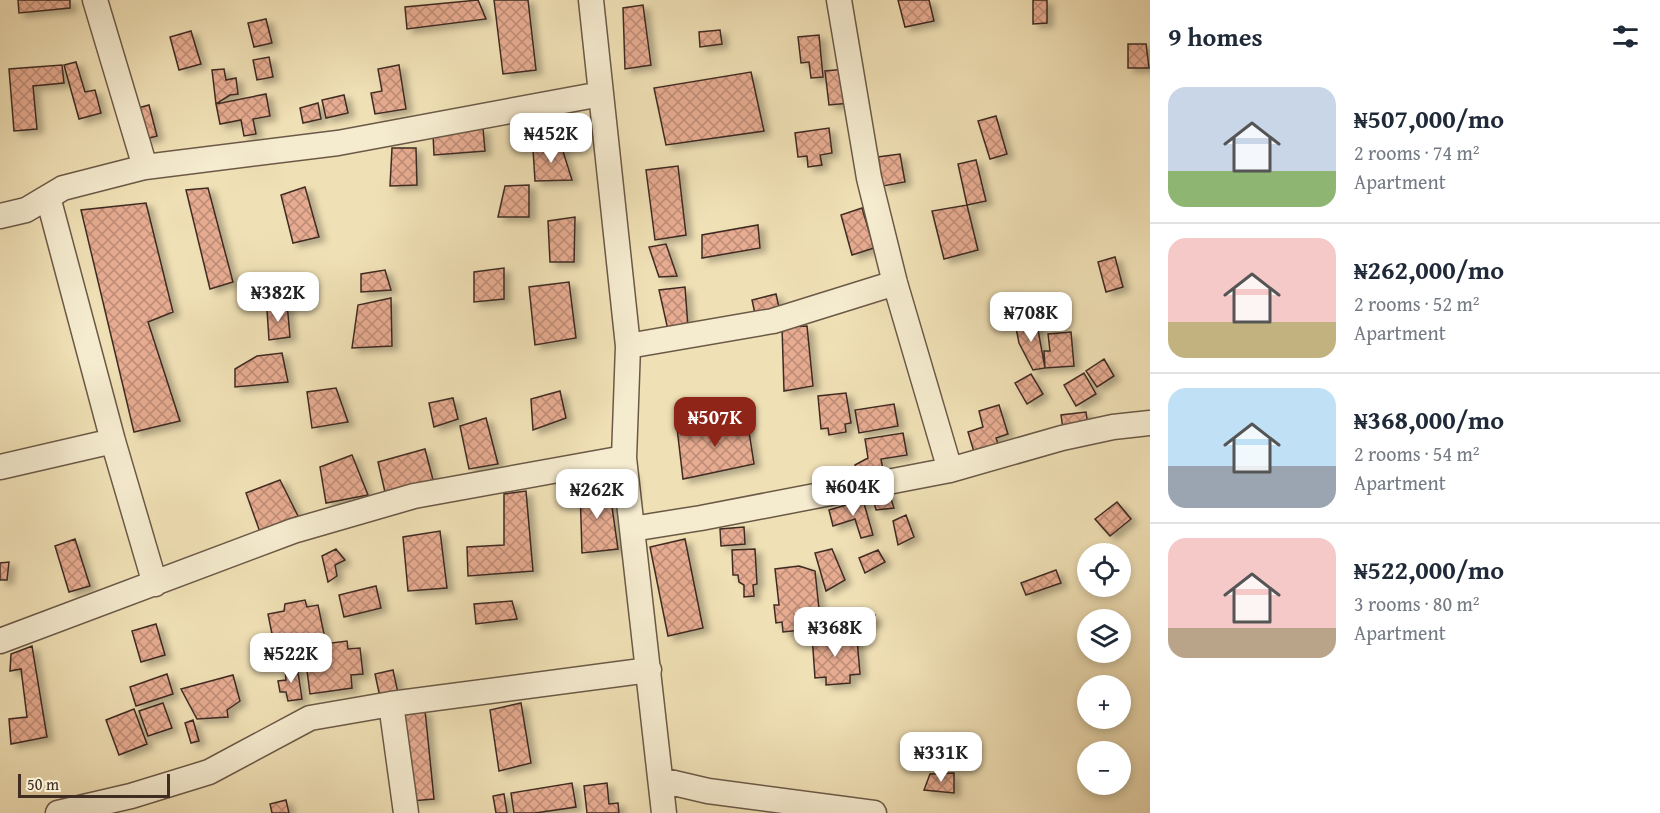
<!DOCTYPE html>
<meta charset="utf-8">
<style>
:root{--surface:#fff;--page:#f2f2f3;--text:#1f2937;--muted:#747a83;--line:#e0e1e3;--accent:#8f2418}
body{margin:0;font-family:"Gentium Book Plus",serif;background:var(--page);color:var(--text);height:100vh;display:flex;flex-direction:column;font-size:22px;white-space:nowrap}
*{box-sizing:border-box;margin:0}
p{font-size:20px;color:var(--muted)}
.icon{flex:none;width:33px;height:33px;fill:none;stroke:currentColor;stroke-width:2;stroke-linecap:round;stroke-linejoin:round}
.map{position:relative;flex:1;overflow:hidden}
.details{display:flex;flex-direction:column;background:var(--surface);width:510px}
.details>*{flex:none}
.buttons{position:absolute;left:1077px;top:543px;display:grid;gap:12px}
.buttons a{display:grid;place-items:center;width:54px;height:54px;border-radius:50%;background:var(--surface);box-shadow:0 3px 9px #0003;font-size:30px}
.scale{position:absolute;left:18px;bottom:15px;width:152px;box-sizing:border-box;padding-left:6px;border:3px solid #3f2c22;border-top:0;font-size:16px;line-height:21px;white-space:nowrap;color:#3f2c22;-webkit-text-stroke:4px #f5ebcf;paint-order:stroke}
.price{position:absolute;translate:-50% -51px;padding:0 14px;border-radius:12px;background:#fff;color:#222;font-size:20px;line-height:39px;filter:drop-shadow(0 2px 3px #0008)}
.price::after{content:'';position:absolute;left:50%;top:36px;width:18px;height:14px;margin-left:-9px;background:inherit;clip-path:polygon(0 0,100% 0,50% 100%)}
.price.active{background:var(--accent);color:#fff}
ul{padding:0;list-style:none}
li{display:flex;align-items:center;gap:18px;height:150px;padding:0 18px}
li+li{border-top:2px solid var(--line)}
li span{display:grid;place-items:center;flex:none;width:168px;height:120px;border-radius:18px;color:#555}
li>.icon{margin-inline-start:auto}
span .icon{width:72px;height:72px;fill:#fffc;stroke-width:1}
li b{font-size:26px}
h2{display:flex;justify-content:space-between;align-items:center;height:72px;padding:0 18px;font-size:26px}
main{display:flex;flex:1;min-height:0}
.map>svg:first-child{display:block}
.building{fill:url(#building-cross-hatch);stroke:#3f2c22;stroke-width:1.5;filter:url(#shadow)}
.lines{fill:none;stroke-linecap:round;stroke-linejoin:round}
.minor-casing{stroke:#6b5947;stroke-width:27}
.minor{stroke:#f5ebcf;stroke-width:24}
</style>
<main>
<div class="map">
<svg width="1150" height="813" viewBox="0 0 1150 813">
<defs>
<pattern id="building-cross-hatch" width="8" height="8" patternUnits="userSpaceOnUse" patternTransform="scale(1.5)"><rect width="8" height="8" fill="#e6ab90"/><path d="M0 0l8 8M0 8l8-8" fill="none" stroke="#bc8b75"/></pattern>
<filter id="shadow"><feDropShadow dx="6" dy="4" stdDeviation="3" flood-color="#0004"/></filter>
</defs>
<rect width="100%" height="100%" fill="#f0e0b5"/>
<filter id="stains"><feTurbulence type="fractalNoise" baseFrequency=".00333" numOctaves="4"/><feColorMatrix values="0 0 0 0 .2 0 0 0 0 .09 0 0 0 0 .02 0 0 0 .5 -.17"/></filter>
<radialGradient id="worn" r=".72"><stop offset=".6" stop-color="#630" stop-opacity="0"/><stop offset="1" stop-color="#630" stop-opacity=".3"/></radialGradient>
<path class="building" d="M18,0h52v8l-51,5z
M478,0l8,19 -79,10 -2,-22z
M494,0h34l8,70 -33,4z
M898,0h31l5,21 -29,6z
M1033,0h14v23l-14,1z
M643,5l8,60 -26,4 -2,-61z
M266,19l6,24 -18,4 -6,-24z
M720,30l2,14 -22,3 -1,-15z
M191,31l10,33 -22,6 -9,-33z
M819,35l4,42 -12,1 -2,-16 -8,1 -3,-26z
M1128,44h18l3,24h-21z
M269,57l4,20 -16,3 -4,-20z
M76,62l9,30 10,-2 6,23 -22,6 -15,-54z
M62,65l2,18 -31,3 4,43 -23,2 -5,-62z
M399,65l7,44 -31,5 -4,-21 11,-2 -4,-22z
M224,69l2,11 10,-2 2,16 -8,1 -14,9 -4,-34z
M846,69l4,34 -21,2 -4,-34z
M751,72l13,59 -98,14 -12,-57z
M266,94l4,22 -17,3 3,15 -12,2 -3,-16 -21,4 -4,-20z
M344,95l4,18 -22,5 -4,-18z
M318,103l3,16 -18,4 -3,-15z
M149,105l8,31 -15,4 -8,-31z
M996,116l11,38 -17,5 -12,-38z
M483,128l2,23 -51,4 -1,-21z
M829,128l3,25 -12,2 2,10 -14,2 -1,-11 -9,1 -3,-24z
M561,145l11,35 -37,1 -2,-32z
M392,148h24l1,37 -27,1z
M900,154l5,28 -22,4 -5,-29z
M976,160l10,41 -19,4 -9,-41z
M678,166l8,69 -31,5 -9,-70z
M529,185v32h-31l7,-31z
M305,187l14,50 -26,6 -12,-48z
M208,188l25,94 -23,7 -24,-99z
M146,203l27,109 -25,10 32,99 -46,11 -53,-222z
M967,205l11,45 -34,9 -12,-48z
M862,208l12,40 -22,7 -11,-40z
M575,217l-1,45h-24l-2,-41z
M758,225l2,23 -58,10v-23z
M666,244l11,32 -18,1 -10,-30z
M1115,257l8,30 -17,5 -8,-30z
M504,268v31l-30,3v-30z
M385,270l6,20 -30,2v-18z
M569,282l7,56 -41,7 -6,-58z
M685,287l3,40 -20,3 -9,-40z
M776,294l4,18 -24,6 -4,-18z
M391,298l1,48 -40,2 6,-43z
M287,303l3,34 -21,3 -2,-30z
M1036,319l9,49 -12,2 -14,-27 -4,-20z
M807,326l6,60 -29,5 -2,-64z
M1071,332l3,34 -29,2 -1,-17h6l-2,-17z
M282,353l6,29 -53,5v-18l22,-13z
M1104,359l10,17 -17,11 -11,-16z
M1084,373l12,21 -20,12 -12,-21z
M1031,374l12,20 -16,10 -12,-21z
M336,388l12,34 -36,6 -5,-36z
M560,391l6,27 -33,12 -2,-31z
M846,393l5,30 -6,1 1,8 -17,3 -1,-7 -7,1 -3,-33z
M453,398l5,21 -24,8 -5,-24z
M894,404l4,22 -39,7 -4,-23z
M999,405l9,29 -12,4 2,6 -24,8 -6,-20 15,-5 -4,-16z
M1086,412l2,14 -25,3 -2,-14z
M486,418l12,46 -29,5 -9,-43z
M747,419l7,45 -71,15 -6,-51z
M903,433l4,22 -26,4 3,16 -27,4 -2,-14 13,-7 -3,-19z
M425,449l8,31 -48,12 -7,-30z
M352,455l16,40 -42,8 -6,-36z
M280,480l18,36 -38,16 -14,-39z
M609,486l9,63 -36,4 -2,-65z
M526,491l7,80 -65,5 -1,-29 37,-2v-51z
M889,493l5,15 -18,2 -4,-15z
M863,500l10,35 -12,3 -6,-19 -22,7 -4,-16z
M1117,502l14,17 -21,17 -15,-17z
M906,515l8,22 -16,8 -5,-24z
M744,527l1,17 -24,2 -1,-17z
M440,531l7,57 -39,3 -5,-54z
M75,539l15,47 -21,6 -14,-46z
M685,539l18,89 -35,8 -18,-89z
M336,549l9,11 -10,5 2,11 -9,6 -6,-26z
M755,549l2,35 -4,1 1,11 -10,1v-12l-5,-3 -1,-7h-5l-1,-25z
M832,549l13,31 -19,11 -11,-38z
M878,550l7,12 -20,11 -6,-15z
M9,562l-2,18h-7v-17z
M799,566l16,5 6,57 -38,4 -1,-10 -6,1 -2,-18h5l-4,-36z
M1056,570l5,13 -35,12 -5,-12z
M376,586l5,22 -37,9 -5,-22z
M305,600l2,7 11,-2 6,29 -50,10 -6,-30 16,-3 1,-7z
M512,601l5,18 -41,5 -2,-20z
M875,615v9l-51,3 -1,-10z
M156,624l9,31 -24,7 -9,-31z
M848,633v7l9,-1 3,35 -10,1v8l-24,2v-8l-11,1 -3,-43z
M347,641l1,8 12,-1 3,26 -12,1 1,13 -42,6 -5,-39 12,-2 -1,-8z
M32,646l15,91 -36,7 -2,-25 18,-2 -6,-48 -11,2 1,-17z
M297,666l5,33 -14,2 -2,-9h-6l-2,-11 8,-1 -1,-12z
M393,670l5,23 -18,4 -5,-23z
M167,674l6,20 -37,12 -6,-19z
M233,675l7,26 -13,9 1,7 -31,2 -16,-30z
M163,703l9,25 -24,8 -9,-25z
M521,703l10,60 -32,8 -9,-61z
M134,709l13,35 -28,11 -13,-35z
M425,710l9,89 -23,2 -9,-88z
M193,720l6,21 -8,2 -6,-20z
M954,773v20l-30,-3 6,-16z
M572,783l4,24 -41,6h-21l-3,-20z
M607,783l2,21 9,-1 1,10h-32l-3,-27z
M504,794l3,19h-11l-3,-17z
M286,800l3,13h-17l-2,-9z"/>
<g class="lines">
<g class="minor-casing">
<path id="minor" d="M95,0l50,167
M591,0l37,346 -4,112 40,355
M839,0l30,178 26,105 55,187
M48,197l65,244 42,143
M0,216l26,-6 37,-22 82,-21 193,-24 263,-49
M628,346l145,-25 122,-38
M0,467l113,-26
M632,529l69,-11 249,-48 112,-32 51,-11 37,-4
M0,641l293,-110 121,-35 210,-38
M391,704l15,109
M661,780l47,11 166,22
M58,813l73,-17 78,-24 101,-54 81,-14 258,-34"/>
</g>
<use href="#minor" class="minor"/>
</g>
<rect width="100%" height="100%" filter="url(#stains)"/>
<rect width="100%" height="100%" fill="url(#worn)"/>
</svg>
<div class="buttons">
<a><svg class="icon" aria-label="locate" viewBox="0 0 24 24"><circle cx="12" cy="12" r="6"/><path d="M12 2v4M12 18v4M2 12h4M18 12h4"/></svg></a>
<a><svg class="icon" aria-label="layers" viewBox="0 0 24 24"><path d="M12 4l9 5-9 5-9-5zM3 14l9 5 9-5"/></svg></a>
<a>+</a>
<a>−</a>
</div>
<div class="scale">50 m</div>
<b class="price" style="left:551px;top:164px">₦452K</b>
<b class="price" style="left:278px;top:323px">₦382K</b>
<b class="price" style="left:1031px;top:343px">₦708K</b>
<b class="price active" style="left:715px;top:448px">₦507K</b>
<b class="price" style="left:853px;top:517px">₦604K</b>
<b class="price" style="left:597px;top:520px">₦262K</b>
<b class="price" style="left:835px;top:658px">₦368K</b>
<b class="price" style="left:291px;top:684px">₦522K</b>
<b class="price" style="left:941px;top:783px">₦331K</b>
</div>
<section class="details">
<h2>9 homes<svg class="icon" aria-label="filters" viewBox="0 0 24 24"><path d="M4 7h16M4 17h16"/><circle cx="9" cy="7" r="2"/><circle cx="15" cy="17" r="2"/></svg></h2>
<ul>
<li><span style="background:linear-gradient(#c9d6e8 70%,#8fb573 0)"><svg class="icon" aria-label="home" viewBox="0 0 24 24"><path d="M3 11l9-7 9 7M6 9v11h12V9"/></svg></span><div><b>₦507,000/mo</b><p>2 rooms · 74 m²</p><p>Apartment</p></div></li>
<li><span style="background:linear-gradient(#f6c9c9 70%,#c2b280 0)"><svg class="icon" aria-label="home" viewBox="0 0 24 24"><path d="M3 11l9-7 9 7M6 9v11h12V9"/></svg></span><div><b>₦262,000/mo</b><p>2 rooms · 52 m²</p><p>Apartment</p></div></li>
<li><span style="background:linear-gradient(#bfe0f5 65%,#9aa5b1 0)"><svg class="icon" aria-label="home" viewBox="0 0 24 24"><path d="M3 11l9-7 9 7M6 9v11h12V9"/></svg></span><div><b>₦368,000/mo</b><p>2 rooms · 54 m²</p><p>Apartment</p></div></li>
<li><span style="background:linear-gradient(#f6c9c9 75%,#b9a48a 0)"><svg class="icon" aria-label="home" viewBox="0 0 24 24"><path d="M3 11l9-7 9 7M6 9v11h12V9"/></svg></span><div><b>₦522,000/mo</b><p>3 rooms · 80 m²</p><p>Apartment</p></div></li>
</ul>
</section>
</main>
